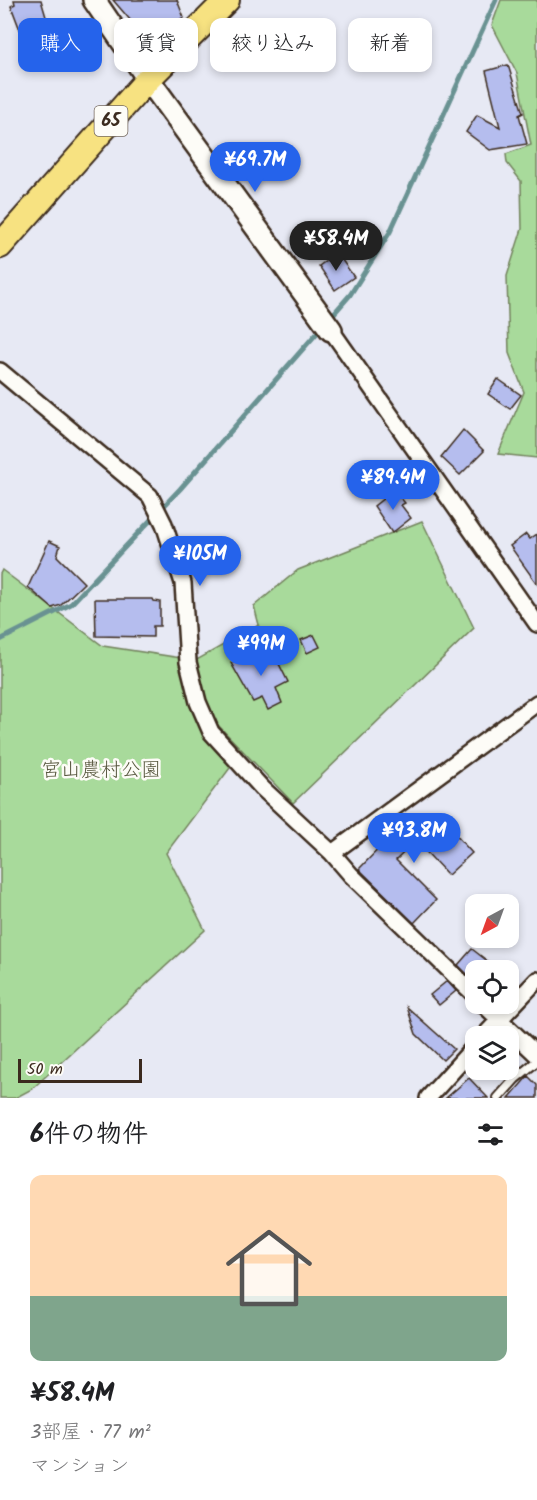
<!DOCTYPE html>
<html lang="ja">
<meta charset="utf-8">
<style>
:root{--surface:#fff;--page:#f2f2f2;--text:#202124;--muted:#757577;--line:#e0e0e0;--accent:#2563eb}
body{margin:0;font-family:Kalam,"Klee One",sans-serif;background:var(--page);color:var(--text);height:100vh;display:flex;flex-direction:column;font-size:22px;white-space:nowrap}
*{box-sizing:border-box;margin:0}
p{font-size:20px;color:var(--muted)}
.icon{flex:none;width:33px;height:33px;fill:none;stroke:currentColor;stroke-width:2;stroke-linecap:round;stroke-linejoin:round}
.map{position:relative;height:1098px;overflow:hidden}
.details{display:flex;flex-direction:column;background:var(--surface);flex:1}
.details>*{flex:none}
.hud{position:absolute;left:18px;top:18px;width:501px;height:54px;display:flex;gap:12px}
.needle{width:39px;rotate:221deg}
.tools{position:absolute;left:465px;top:894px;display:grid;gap:12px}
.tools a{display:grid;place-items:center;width:54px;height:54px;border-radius:12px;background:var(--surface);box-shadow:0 3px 9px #0003;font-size:30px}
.scale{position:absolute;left:18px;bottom:15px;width:124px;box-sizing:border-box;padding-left:6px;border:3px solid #3b2a1e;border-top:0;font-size:16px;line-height:21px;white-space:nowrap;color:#3b2a1e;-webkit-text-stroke:4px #fdfcf7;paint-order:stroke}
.price{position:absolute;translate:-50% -51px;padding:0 14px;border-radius:21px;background:var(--accent);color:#fff;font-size:20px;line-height:39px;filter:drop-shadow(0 2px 3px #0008)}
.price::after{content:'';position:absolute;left:50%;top:36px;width:18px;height:14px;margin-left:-9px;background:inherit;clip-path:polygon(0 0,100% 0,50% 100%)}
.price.on{background:#222;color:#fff}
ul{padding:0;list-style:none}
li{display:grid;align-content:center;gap:12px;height:318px;padding:0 30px}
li+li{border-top:2px solid var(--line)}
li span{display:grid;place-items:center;height:186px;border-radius:12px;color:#555}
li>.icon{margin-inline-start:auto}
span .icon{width:108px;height:108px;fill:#fffc;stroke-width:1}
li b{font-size:26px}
h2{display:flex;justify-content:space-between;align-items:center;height:72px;padding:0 30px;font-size:26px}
.pill{padding:0 21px;border-radius:12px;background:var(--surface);box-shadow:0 3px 9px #0003;font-size:21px;line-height:54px}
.pill.on{background:var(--accent);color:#fff}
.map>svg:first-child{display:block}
.green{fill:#a8da9b;stroke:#72825c;stroke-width:1.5}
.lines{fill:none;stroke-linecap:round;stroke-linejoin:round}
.stream{stroke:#699292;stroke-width:5}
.building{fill:#b5bdee;stroke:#3b2a1e;stroke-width:1.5}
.lane-casing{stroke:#3b2a1e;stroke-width:12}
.street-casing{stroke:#3b2a1e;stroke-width:20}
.secondary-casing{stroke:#3b2a1e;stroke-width:26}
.primary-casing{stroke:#3b2a1e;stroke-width:28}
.lane{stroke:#fdfcf7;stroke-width:8}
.street{stroke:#fdfcf7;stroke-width:15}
.secondary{stroke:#fdfcf7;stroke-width:21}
.primary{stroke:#f7e281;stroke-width:24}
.labels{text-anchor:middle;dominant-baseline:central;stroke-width:5;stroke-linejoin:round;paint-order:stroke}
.shield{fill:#fdfcf7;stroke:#75695f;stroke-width:1.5}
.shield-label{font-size:18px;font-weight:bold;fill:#3b2a1e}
.park-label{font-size:20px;fill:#56563d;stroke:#fdfcf7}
</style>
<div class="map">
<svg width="537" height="1098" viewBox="0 0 537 1098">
<rect width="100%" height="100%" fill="#e7e9f4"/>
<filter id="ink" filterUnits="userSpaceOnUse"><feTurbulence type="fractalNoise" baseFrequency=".0167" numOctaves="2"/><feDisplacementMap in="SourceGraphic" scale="12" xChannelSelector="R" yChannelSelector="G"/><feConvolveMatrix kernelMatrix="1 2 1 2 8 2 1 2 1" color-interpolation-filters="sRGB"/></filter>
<g filter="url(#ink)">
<path class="green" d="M501,0h36v458l-39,-4 26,-62 -15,-39 -2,-77 15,-47 -1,-48 -14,-18 -1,-9 25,-9 -14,-72 -25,-48z
M422,521l52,107 -181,175 -76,-79 -13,-26 -11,-36 66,-37 -5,-19 44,-36z
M2,570l101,76 78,12c11,60 14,58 61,94l-76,101 39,77 -173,159 -17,9h-15v-524z"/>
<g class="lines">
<path class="stream" d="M329,319l21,-24 40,-63 106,-232
M0,640l71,-36 109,-115 143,-163"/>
</g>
<path class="building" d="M14,0h27l8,27 -13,5 3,6 -14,5 -14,-37 4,-2z
M113,0h64l7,18 -30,19 -10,-1z
M508,65l15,48 -4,2 8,29 -37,6 -24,-18 11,-17 23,12 -14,-56z
M337,253l17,24 -19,13 -16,-24z
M498,379l23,16 -11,14 -22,-15z
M463,430l21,21 -24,24 -19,-18z
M394,490l11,13 -4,2 10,13 -19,15 -18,-27z
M526,534l4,5 7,-5v50l-27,-38z
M49,541l11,5 -3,10 27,27 -23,22 -9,3 -24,-21z
M95,599h58l1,2 6,1v24h-7v11l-57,-1z
M314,635l6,12 -13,6 -6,-13z
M266,646l4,10 4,-2 14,28 -12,6 6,15 -14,7 -6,-12 -9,4 -22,-39z
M434,811l38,42 -24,22 -32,-34 -20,19 40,40 -22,23 -55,-54 32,-33 4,4z
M472,949l27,21h-23l-6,7 -12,-12z
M447,981l9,10 -17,14 -9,-10z
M407,1007l47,42 -11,11 -27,-26z
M528,1076l9,9v13h-28z
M469,1078l19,20h-42z"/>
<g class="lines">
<g class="lane-casing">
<path id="lane" d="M498,1098l17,-19 22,-18"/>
</g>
<g class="street-casing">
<path id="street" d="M331,330l206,294
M0,371l150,125 14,28 19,59 5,79 10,40 13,30 51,56 70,65 19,22 125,121
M332,853l205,-150
M483,1004l54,51
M484,1036l53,-56
M428,1098l48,-53"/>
</g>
<g class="secondary-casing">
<path id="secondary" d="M94,0l54,79 183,251"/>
</g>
<g class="primary-casing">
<path id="primary" d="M0,246l148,-167 79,-79"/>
</g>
<use href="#lane" class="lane"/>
<use href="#street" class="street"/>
<use href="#secondary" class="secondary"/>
<use href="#primary" class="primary"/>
</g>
</g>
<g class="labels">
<rect class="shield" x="94.5" y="106" width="33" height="30" rx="4.5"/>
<g class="shield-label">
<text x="111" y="121">65</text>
</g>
<g class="park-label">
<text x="101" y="771">宮山農村公園</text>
</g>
</g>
</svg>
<div class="tools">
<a><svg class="needle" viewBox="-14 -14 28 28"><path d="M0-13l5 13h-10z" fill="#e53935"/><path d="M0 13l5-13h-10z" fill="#757577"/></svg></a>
<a><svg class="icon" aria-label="locate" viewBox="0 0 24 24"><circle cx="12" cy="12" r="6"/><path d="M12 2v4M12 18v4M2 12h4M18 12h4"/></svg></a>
<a><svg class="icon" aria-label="layers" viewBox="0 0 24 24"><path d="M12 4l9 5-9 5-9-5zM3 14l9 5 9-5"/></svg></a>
</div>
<div class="scale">50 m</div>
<b class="price" style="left:255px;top:193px">¥69.7M</b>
<b class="price on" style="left:336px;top:272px">¥58.4M</b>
<b class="price" style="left:393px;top:511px">¥89.4M</b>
<b class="price" style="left:200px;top:587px">¥105M</b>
<b class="price" style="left:261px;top:677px">¥99M</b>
<b class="price" style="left:414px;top:864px">¥93.8M</b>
<div class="hud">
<a class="pill on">購入</a>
<a class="pill">賃貸</a>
<a class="pill">絞り込み</a>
<a class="pill">新着</a>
</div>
</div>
<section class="details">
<h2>6件の物件<svg class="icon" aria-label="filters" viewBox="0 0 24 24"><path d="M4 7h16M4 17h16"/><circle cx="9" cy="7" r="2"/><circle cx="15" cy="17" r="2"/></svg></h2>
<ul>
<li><span style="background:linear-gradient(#ffd9b3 65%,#7fa58c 0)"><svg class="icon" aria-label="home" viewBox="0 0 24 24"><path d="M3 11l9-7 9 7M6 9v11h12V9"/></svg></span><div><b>¥58.4M</b><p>3部屋 · 77 m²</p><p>マンション</p></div></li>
</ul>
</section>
